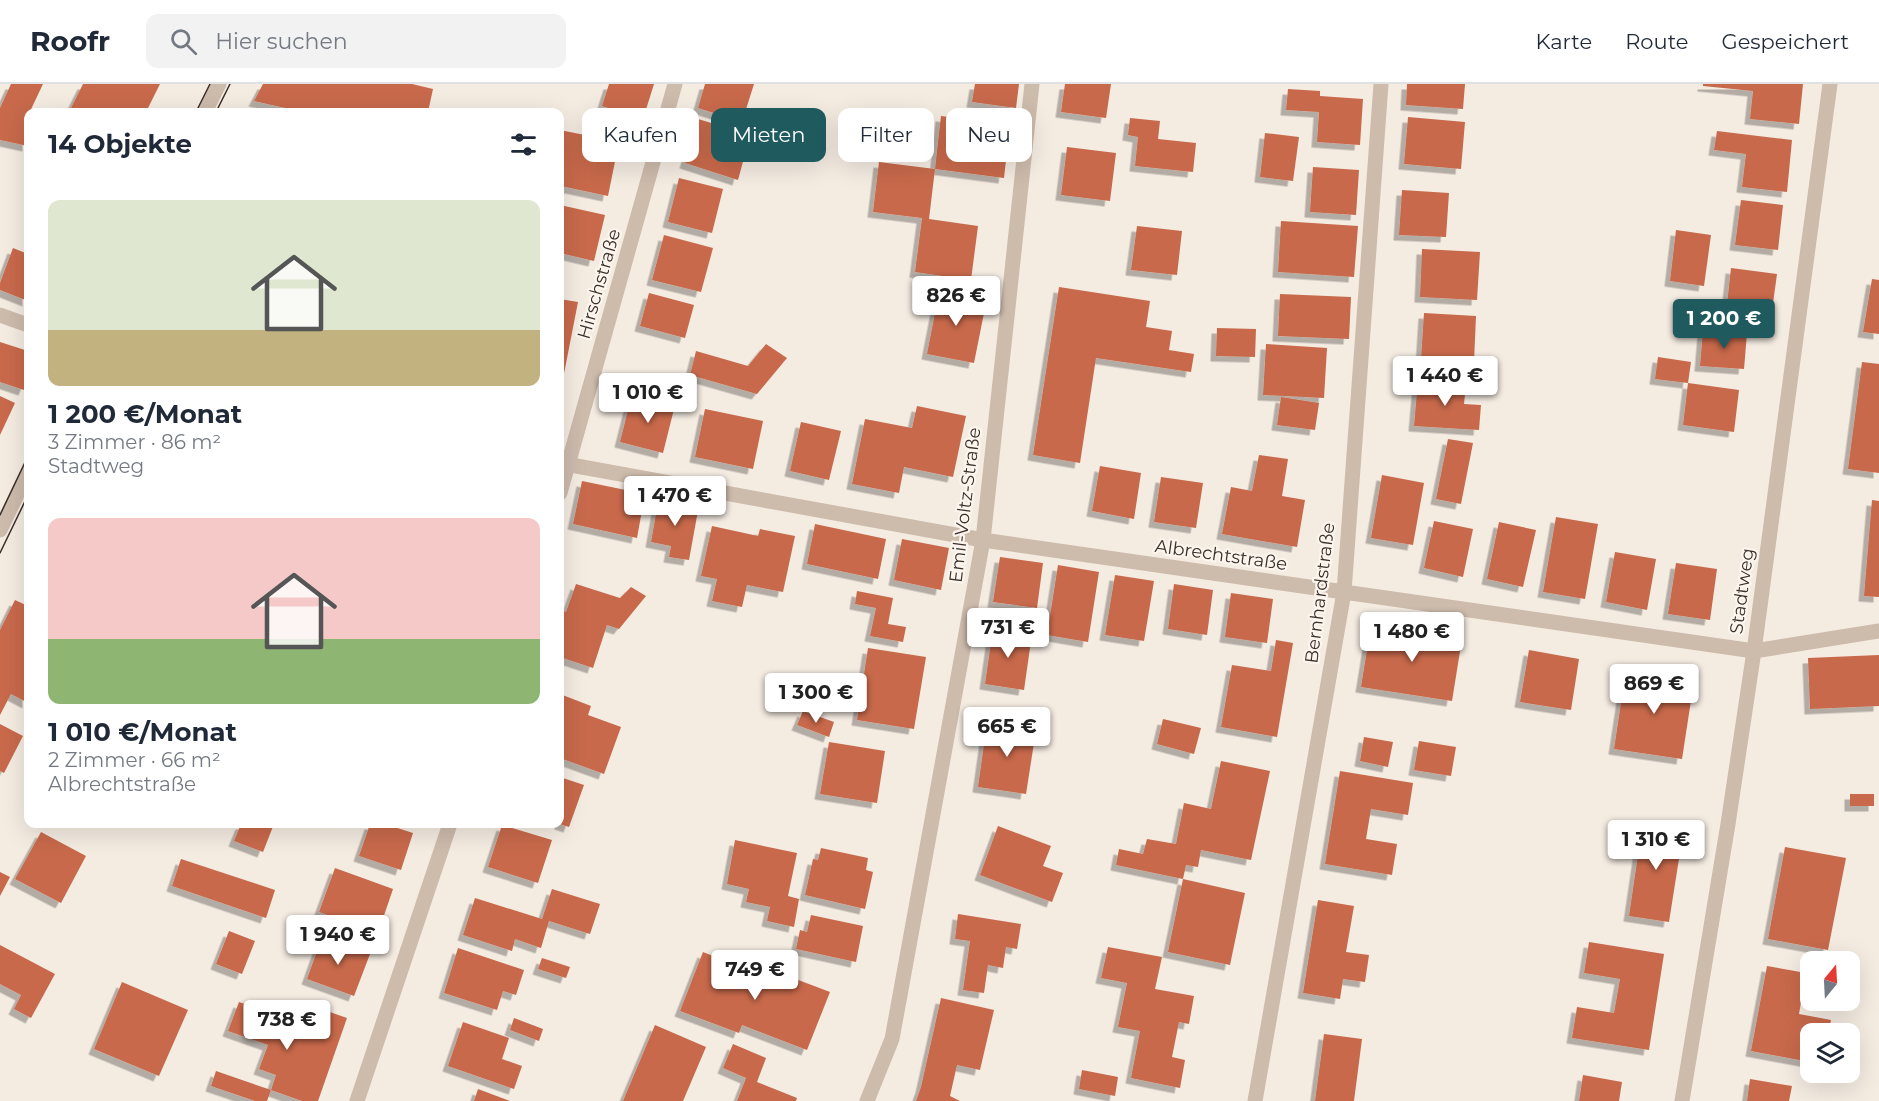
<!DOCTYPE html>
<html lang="de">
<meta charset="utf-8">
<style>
:root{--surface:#fff;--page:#f2f2f3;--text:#1f2937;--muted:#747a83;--line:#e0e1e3;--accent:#1f5a5e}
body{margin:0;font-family:Montserrat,sans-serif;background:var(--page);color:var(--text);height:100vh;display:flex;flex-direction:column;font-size:22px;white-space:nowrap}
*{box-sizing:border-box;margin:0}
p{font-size:20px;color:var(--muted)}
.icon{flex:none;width:33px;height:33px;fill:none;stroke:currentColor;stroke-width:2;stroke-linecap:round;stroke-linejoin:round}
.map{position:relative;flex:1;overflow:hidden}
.drawer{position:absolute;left:24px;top:24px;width:540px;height:720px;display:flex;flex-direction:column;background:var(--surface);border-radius:12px;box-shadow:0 6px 24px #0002}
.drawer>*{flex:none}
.hud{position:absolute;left:582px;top:24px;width:570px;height:54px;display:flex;gap:12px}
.needle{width:39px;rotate:18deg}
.fabs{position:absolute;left:1800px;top:867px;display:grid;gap:12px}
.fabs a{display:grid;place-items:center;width:60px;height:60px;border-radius:12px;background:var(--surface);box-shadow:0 6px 24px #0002;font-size:30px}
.price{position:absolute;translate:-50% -51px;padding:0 14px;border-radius:6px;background:#fff;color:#222;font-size:20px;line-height:39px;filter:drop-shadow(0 2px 3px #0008)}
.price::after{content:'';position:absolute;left:50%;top:36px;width:18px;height:14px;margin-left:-9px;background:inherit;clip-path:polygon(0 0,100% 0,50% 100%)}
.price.on{background:var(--accent);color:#fff}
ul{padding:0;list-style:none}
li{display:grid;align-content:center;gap:12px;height:318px;padding:0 24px}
li span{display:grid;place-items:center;height:186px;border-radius:12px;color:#555}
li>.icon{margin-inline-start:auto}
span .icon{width:108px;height:108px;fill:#fffc;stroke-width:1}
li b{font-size:26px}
h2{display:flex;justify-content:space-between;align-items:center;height:72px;padding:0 24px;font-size:26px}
.tag{padding:0 21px;border-radius:12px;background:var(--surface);box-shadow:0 6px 24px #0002;font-size:21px;line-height:54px}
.tag.on{background:var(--accent);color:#fff}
header{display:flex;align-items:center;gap:36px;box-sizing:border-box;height:84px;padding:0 30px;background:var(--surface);border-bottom:2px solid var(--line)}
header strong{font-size:28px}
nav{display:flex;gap:33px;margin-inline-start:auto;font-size:21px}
.search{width:420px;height:54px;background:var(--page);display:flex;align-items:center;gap:15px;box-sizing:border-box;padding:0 21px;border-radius:12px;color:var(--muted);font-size:22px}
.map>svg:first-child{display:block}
.building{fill:#c8694b;filter:url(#shadow)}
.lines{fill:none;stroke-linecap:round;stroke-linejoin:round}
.minor{stroke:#cdbbac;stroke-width:15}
.tertiary{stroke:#cdbbac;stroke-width:15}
.tram{stroke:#3b302b;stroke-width:1.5}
.labels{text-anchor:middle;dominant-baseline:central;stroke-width:4.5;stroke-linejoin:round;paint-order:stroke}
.street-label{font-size:18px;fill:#3b302b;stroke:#fbf5ee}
</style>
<header>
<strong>Roofr</strong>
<div class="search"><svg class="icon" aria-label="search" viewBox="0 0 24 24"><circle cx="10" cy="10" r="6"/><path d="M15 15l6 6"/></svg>Hier suchen</div>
<nav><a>Karte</a><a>Route</a><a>Gespeichert</a></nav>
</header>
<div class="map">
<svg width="1879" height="1017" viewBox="0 0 1879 1017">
<defs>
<filter id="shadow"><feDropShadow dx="-5.5" dy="5.5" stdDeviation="0" flood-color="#0004"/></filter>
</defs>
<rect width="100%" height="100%" fill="#f4ebe1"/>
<path class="building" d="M11,0h32l-18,38 3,1v23l-28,-6v-32z
M83,0h77l-14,28h-77z
M263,0h149l21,5 -5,23h-125l-49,-11z
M609,0h45l-11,35 -41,-13z
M705,0h49l-12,38 -44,-14z
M975,0h44l-3,24 -44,-6z
M1065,0h46l-5,34 -45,-6z
M1407,0h58l-2,25 -57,-4z
M1703,0h100l-4,40 -49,-5 3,-28 -50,-5z
M1288,5l32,2v5l43,3 -3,46 -43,-3 2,-30 -33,-2z
M941,32l69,9 -6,53 -69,-9 -6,50 49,7 -7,54 -56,-8 7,-54 -49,-6 6,-50 56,7z
M1408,33l57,5 -4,47 -57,-5z
M1130,34l30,3 -2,18 38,4 -3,29 -58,-6 3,-29 -10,-2z
M698,35l40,12 -8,23 14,4 -6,22 -53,-17z
M560,46l59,12 -11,54 -47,-10 3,-18h-4z
M1717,47l75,9 -5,52 -45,-5 4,-33 -32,-4z
M1265,49l34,4 -6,44 -33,-4z
M1067,63l49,6 -6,48 -49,-6z
M1313,83l46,3 -3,45 -46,-3z
M679,94l44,11 -11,44 -44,-11z
M1402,106l47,3 -3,44 -47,-2z
M1741,116l42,5 -5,45 -43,-5z
M560,121l45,10 -11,46 -34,-8z
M1281,137l77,5 -4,51 -76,-5z
M1137,142l45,5 -5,44 -46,-5z
M1676,146l35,5 -7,51 -34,-5z
M664,151l49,13 -12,44 -49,-12z
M13,164l15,6v47l-28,-11v-7z
M1422,165l58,3 -3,48 -57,-3z
M1731,184l46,6 -6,44 -45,-5z
M1872,195l7,1v54l-16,-2z
M940,203l30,6 -2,11 17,4 -11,55 -47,-9z
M1059,203l91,14 -4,26 26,4 -3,19 25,4 -3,18 -95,-14 -16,105 -47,-8z
M649,209l45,12 -9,33 -45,-12z
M1280,210l71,3 -2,42 -71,-3z
M560,215l18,3 -17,87h-1z
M1424,229l52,3 -2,46 -53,-3z
M1217,244l39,1 -1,28 -39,-1z
M1703,246l44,3 -3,36 -44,-3z
M0,258l28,9v29l-4,10 -24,-8z
M766,260l21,14 -30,36 -67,-19 6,-24 52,15z
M1266,260l61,4 -3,50 -61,-3z
M1658,273l33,5 -3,21 -33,-4z
M1862,278l17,2v109l-31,-4z
M1418,296l48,4 -2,20 17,1 -2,25 -65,-4z
M1688,299l51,7 -5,42 -51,-7z
M632,310l43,11 -12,48 -43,-11z
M0,312l15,7 -15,32z
M1281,313l38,6 -4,27 -38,-5z
M917,322l49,10 -13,61 -49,-10 -5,26 -47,-9 13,-65 47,9z
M705,325l58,12 -10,48 -58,-12z
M801,338l40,9 -12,49 -39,-9z
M1448,355l25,4 -12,61 -25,-5z
M1259,371l29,4 -6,37 23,4 -8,47 -75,-13 9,-47 21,4z
M1100,382l41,7 -7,46 -42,-8z
M1382,391l42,8 -11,62 -42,-7z
M1161,393l42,6 -7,45 -42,-6z
M582,397l63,13 -8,44 -64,-14z
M659,413l40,8 -10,55 -20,-3 2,-11 -20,-4z
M1872,416l7,1v96l-15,-1z
M1556,433l42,7 -13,75 -42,-7z
M1434,437l39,8 -10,48 -39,-9z
M1499,438l37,8 -13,57 -36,-8z
M815,440l71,15 -8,40 -71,-15z
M712,442l46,10 2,-7 35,7 -12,56 -36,-7 -5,22 -30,-6 5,-22 -16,-3z
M902,455l47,9 -8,42 -47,-10z
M1615,468l41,7 -9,51 -41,-8z
M1000,473l43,6 -6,45 -44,-6z
M1676,479l41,6 -7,51 -42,-6z
M1058,481l41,7 -11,70 -41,-7z
M1115,491l39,6 -10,60 -39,-6z
M576,500l44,14 11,-11 15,9 -27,33 -12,-4 -14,43 -33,-11v-48l6,3z
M1174,500l39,6 -6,45 -39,-6z
M857,507l36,7 -5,26 18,3 -3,15 -33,-6 6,-28 -21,-4z
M1231,509l42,6 -6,44 -42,-6z
M15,516l13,6v97l-17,-9 -11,21v-85z
M1371,541l91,14 -10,62 -91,-14z
M993,544l39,6 -8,56 -39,-6z
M1276,556l17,3 -16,94 -56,-10 11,-62 39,6z
M868,564l58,9 -12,72 -57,-9z
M1529,566l50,9 -8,51 -51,-8z
M1879,571v51l-69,3 -2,-51z
M1626,586l68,11 -12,78 -68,-10z
M560,610l31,12 -3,9 33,12 -17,47 -44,-16z
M803,627l31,11 -5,15 -32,-12z
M1163,635l38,9 -7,26 -37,-10z
M987,639l49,7 -10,64 -48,-7z
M0,640l23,12 -19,37 -4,-2z
M1364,653l29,5 -5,25 -28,-6z
M1419,657l37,6 -5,29 -37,-6z
M829,658l56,9 -8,52 -57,-9z
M1221,677l49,10 -19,89 -50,-10 -3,17 -12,-2 -3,14 -67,-14 3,-16 24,5 4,-15 29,5 8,-41 27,6z
M1340,687l73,12 -5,32 -37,-6 -5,30 31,5 -5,31 -67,-11z
M560,693l24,8 -15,42 -9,-3z
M1850,710h24v12h-24z
M1643,737l41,6 -15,95 -40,-6z
M241,740h33l-11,28 -29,-11z
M370,740h15l28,9 -12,37 -42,-14z
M502,741l50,15 -14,43 -50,-16z
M998,742l53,20 -8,20 20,7 -11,29 -72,-27z
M41,748l45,24 -25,47 -46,-24z
M735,756l62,13 -9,43 11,3 -5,28 -27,-6 3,-14 -24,-5 3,-13 -22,-5z
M1785,763l61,11 -18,92 -60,-11z
M821,764l47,10 -2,12 7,2 -8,37 -60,-14 8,-36 5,1z
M181,775l94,31 -9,28 -94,-32z
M335,784l58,21 -15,44 -59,-21z
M0,788l10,5 -10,19z
M1183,795l62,14 -15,72 -62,-13z
M552,805l48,15 -10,30 -41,-13 -8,27 -26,-9 -3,12 -49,-16 12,-37 67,21z
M1318,816l36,6 -8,46 23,3 -4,27 -22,-3 -3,20 -37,-6z
M958,830l63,10 -4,25 -11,-2 -3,21 -15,-3 -4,28 -21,-3 7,-49 -15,-2z
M811,831l52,11 -7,36 -60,-13 4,-19 7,2z
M229,847l26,10 -13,33 -26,-10z
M322,853l48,17 -16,42 -47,-17z
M1589,858l75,12 -15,96 -77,-12 5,-31 37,6 6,-34 -36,-6z
M0,861l55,29 -24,44 -17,-9 7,-14 -21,-11z
M1108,863l54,10 -7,32 39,7 -5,28 -10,-2 -7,35 13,3 -5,28 -49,-10 9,-47 -22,-4 9,-44 -26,-5z
M458,864l66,22 -8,25 -13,-4 -6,19 -53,-17z
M703,868l58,23 3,-8 66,25 -23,58 -65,-25 -3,8 -59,-22z
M542,874l28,9 -4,11 -28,-9z
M1767,882l39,7 -7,41 32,6 -3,14h-18v28l-59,-11z
M122,898l66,28 -29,66 -65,-27z
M941,914l53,12 -14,60 -23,-5 -7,31 10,5h-44l5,-14z
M298,917l49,17 -29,83h-16l-31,-11 -4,11h-12l-44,-15 5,-15 55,19 5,-15 -17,-6 9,-24 -40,-14 11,-29 44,15 -7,19 9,3z
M514,934l29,11 -4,12 -29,-11z
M463,938l46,16 -7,21 20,7 -8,23 -66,-23z
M655,941l51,22 -23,54h-60z
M1324,950l38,5 -8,62h-39z
M733,960l33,14 -9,24 40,16 -1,3h-59l9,-23 -23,-10z
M1082,986l36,7 -3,19 -36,-7z
M1583,991l39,7 -3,19h-40z
M1750,995l42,7 -3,15h-42z
M478,1005l32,12h-36z"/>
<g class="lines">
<path class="minor" d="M0,231l28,10
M560,379l423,77 771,111 125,-20
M560,409l115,-409
M357,1017l93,-277
M867,1017l25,-62 91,-499 49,-456
M1255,1017l89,-509 37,-508
M1682,1017l46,-277 26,-173 76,-567"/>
<path class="tertiary" d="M205,28l14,-28
M0,446l28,-58"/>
<path class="tram" d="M196,28l14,-28
M216,28l14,-28
M0,431l28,-59
M0,469l28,-58"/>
</g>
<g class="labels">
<g class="street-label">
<text transform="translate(599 200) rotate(-74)">Hirschstraße</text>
<text transform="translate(965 421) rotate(-83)">Emil-Voltz-Straße</text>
<text transform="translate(1221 471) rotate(8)">Albrechtstraße</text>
<text transform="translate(1742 507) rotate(-82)">Stadtweg</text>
<text transform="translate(1320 509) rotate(-83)">Bernhardstraße</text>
</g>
</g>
</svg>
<div class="fabs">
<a><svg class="needle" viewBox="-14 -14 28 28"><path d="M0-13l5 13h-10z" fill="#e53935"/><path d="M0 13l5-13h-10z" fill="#747a83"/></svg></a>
<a><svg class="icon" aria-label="layers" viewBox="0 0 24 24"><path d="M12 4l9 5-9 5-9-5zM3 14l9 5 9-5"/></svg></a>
</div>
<b class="price" style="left:956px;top:243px">826 €</b>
<b class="price on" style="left:1724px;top:266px">1 200 €</b>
<b class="price" style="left:1445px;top:323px">1 440 €</b>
<b class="price" style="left:648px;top:340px">1 010 €</b>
<b class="price" style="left:675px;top:443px">1 470 €</b>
<b class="price" style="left:1008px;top:575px">731 €</b>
<b class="price" style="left:1412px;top:579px">1 480 €</b>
<b class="price" style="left:1654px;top:631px">869 €</b>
<b class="price" style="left:816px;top:640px">1 300 €</b>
<b class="price" style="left:1007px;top:674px">665 €</b>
<b class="price" style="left:1656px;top:787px">1 310 €</b>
<b class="price" style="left:338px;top:882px">1 940 €</b>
<b class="price" style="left:755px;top:917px">749 €</b>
<b class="price" style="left:287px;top:967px">738 €</b>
<div class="hud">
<a class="tag">Kaufen</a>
<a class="tag on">Mieten</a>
<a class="tag">Filter</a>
<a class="tag">Neu</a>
</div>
<section class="drawer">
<h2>14 Objekte<svg class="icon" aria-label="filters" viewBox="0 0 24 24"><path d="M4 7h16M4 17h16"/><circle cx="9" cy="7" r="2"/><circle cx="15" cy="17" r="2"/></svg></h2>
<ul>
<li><span style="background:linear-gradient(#dfe7d0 70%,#c2b280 0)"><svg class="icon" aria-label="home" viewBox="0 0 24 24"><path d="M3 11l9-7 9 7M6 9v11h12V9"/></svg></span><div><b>1 200 €/Monat</b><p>3 Zimmer · 86 m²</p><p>Stadtweg</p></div></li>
<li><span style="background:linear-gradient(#f6c9c9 65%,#8fb573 0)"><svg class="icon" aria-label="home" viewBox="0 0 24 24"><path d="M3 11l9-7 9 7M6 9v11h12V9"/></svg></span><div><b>1 010 €/Monat</b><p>2 Zimmer · 66 m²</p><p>Albrechtstraße</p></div></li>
</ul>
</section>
</div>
